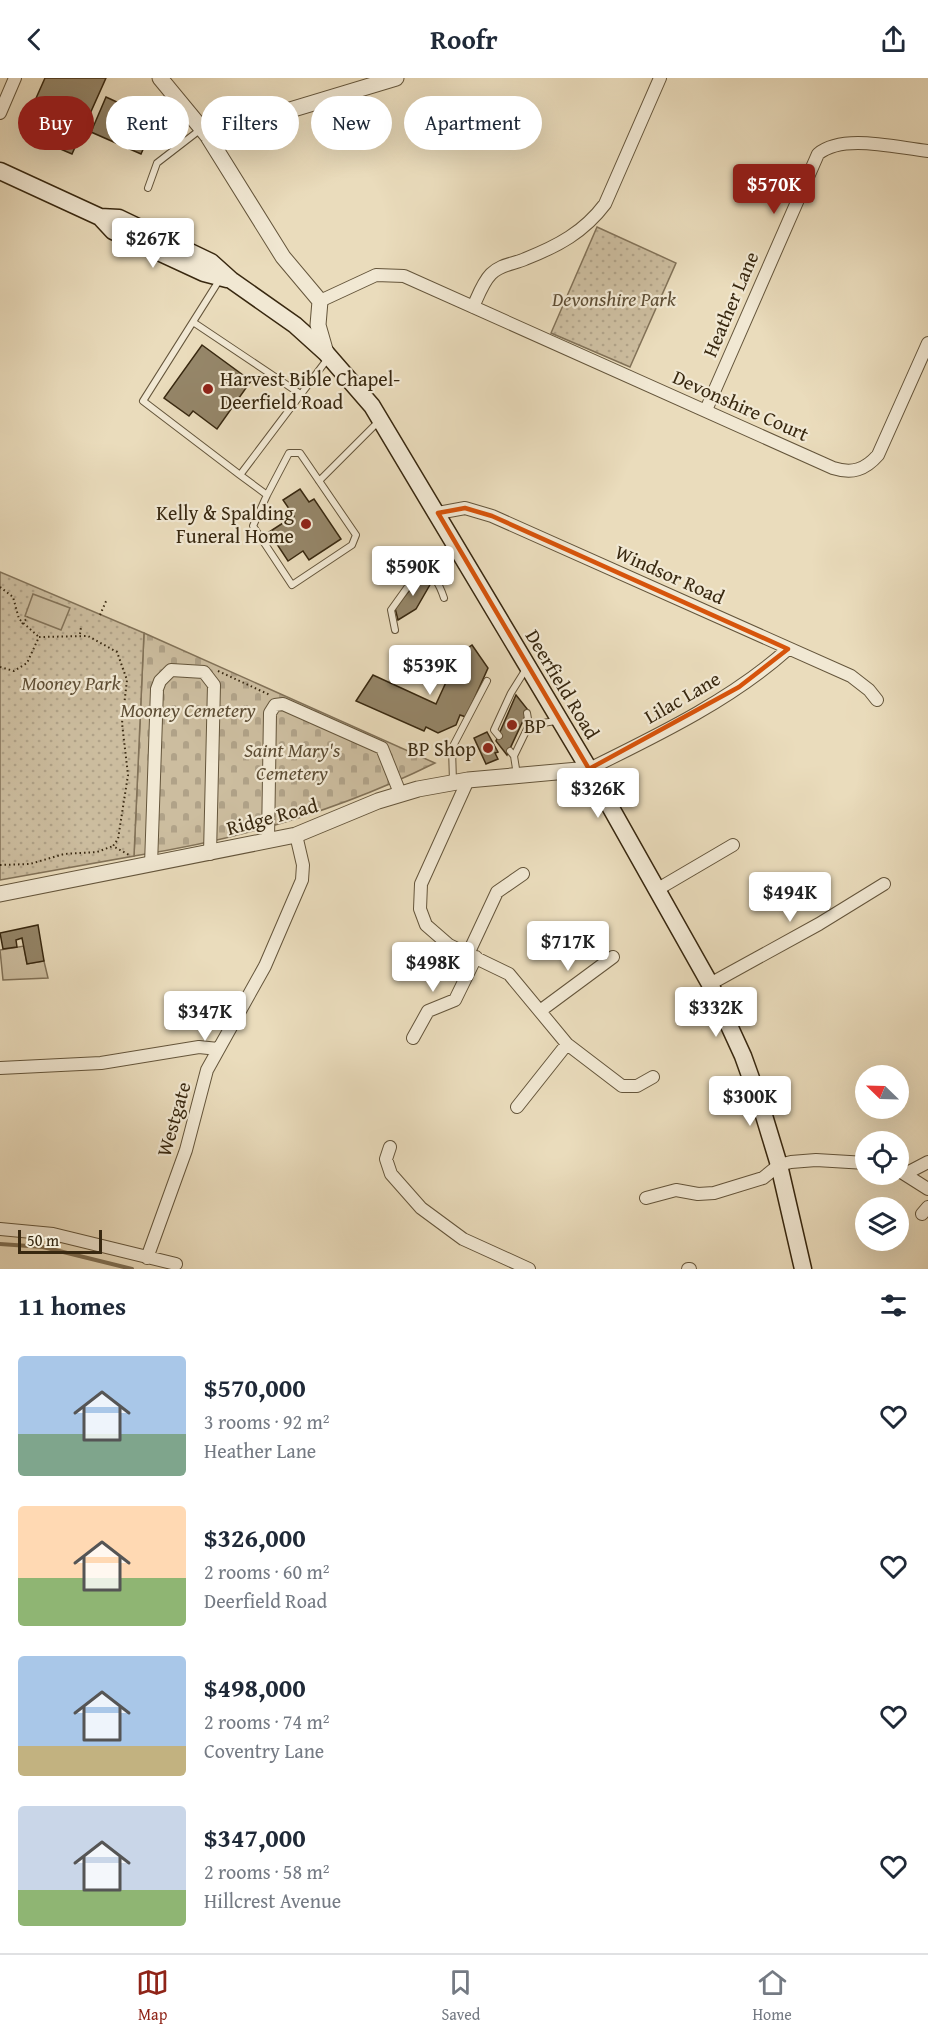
<!DOCTYPE html>
<meta charset="utf-8">
<style>
:root{--surface:#fff;--page:#f2f2f3;--text:#1f2937;--muted:#747a83;--line:#e0e1e3;--accent:#8f2418}
body{margin:0;font-family:"Gentium Book Plus",serif;background:var(--page);color:var(--text);height:100vh;display:flex;flex-direction:column;font-size:22px;white-space:nowrap}
*{box-sizing:border-box;margin:0}
p{font-size:20px;color:var(--muted)}
.icon{flex:none;width:33px;height:33px;fill:none;stroke:currentColor;stroke-width:2;stroke-linecap:round;stroke-linejoin:round}
.map{position:relative;height:1191px;overflow:hidden}
.panel{display:flex;flex-direction:column;background:var(--surface);flex:1}
.panel>*{flex:none}
.guide{position:absolute;left:18px;top:18px;width:600px;height:54px;display:flex;gap:12px}
.needle{width:39px;rotate:293deg}
.controls{position:absolute;left:855px;top:987px;display:grid;gap:12px}
.controls a{display:grid;place-items:center;width:54px;height:54px;border-radius:50%;background:var(--surface);box-shadow:0 6px 24px #0002;font-size:30px}
.scale{position:absolute;left:18px;bottom:15px;width:84px;box-sizing:border-box;padding-left:6px;border:3px solid #382810;border-top:0;font-size:16px;line-height:21px;white-space:nowrap;color:#382810;-webkit-text-stroke:4px #f1e8d3;paint-order:stroke}
.price{position:absolute;translate:-50% -51px;padding:0 14px;border-radius:6px;background:#fff;color:#222;font-size:20px;line-height:39px;filter:drop-shadow(0 2px 3px #0008)}
.price::after{content:'';position:absolute;left:50%;top:36px;width:18px;height:14px;margin-left:-9px;background:inherit;clip-path:polygon(0 0,100% 0,50% 100%)}
.price.selected{background:var(--accent);color:#fff}
ul{padding:0;list-style:none}
li{display:flex;align-items:center;gap:18px;height:150px;padding:0 18px}
li span{display:grid;place-items:center;flex:none;width:168px;height:120px;border-radius:6px;color:#555}
li>.icon{margin-inline-start:auto}
span .icon{width:72px;height:72px;fill:#fffc;stroke-width:1}
li b{font-size:26px}
h2{display:flex;justify-content:space-between;align-items:center;height:72px;padding:0 18px;font-size:26px}
.pill{padding:0 21px;border-radius:27px;background:var(--surface);box-shadow:0 6px 24px #0002;font-size:21px;line-height:54px}
.pill.selected{background:var(--accent);color:#fff}
header{display:flex;justify-content:space-between;align-items:center;height:78px;padding:0 18px;background:var(--surface);font-size:27px;font-weight:700}
.tab-bar{display:flex;justify-content:space-around;align-items:center;height:84px;border-top:2px solid var(--line);background:var(--surface);font-size:16px;color:var(--muted)}
.tab-bar a{display:grid;justify-items:center;gap:3px}
.tab-bar .selected{color:var(--accent)}
.map>svg:first-child{display:block}
.cemetery{fill:url(#cemetery-stones);stroke:#827258;stroke-width:1.5}
.park{fill:url(#park-dots);stroke:#827258;stroke-width:1.5}
.garden{fill:#ccbd9f;stroke:#827258;stroke-width:1.5}
.lines{fill:none;stroke-linecap:round;stroke-linejoin:round}
.stream{stroke:#7e6f54;stroke-width:4}
.building{fill:#958669;stroke:#382810;stroke-width:1.5}
.service-casing{stroke:#64553b;stroke-width:8}
.minor-casing{stroke:#64553b;stroke-width:14}
.tertiary-casing{stroke:#64553b;stroke-width:17}
.secondary-casing{stroke:#382810;stroke-width:19}
.path{stroke:#382810;stroke-width:2;stroke-dasharray:1.5 3;stroke-linecap:butt}
.service{stroke:#f1e8d3;stroke-width:6}
.minor{stroke:#f1e8d3;stroke-width:12}
.tertiary{stroke:#f1e8d3;stroke-width:15}
.secondary{stroke:#f1e8d3;stroke-width:16}
.marked{fill:none;stroke:#d6540c;stroke-width:4.5;stroke-linejoin:round}
.poi-dot{fill:#8f2418;stroke:#f1e8d3;stroke-width:2}
.labels{text-anchor:middle;dominant-baseline:central;stroke-width:4.5;stroke-linejoin:round;paint-order:stroke}
.park-label{font-size:20px;font-style:italic;fill:#5d4d34;stroke:#f1e8d3}
.street-label{font-size:20px;fill:#382810;stroke:#f1e8d3}
.poi-label{font-size:20px;fill:#382810;stroke:#f1e8d3;text-anchor:start}
</style>
<header><svg class="icon" aria-label="back" viewBox="0 0 24 24"><path d="M15 5l-7 7 7 7"/></svg>Roofr<svg class="icon" aria-label="share" viewBox="0 0 24 24"><path d="M12 15V3M7 8l5-5 5 5M5 13v7h14v-7"/></svg></header>
<div class="map">
<svg width="928" height="1191" viewBox="0 0 928 1191">
<defs>
<pattern id="cemetery-stones" width="16" height="16" patternUnits="userSpaceOnUse" patternTransform="scale(1.5)"><rect width="16" height="16" fill="#ccbd9f"/><path d="M2 7V4a2 2 0 0 1 4 0v3zM10 15v-3a2 2 0 0 1 4 0v3z" fill="#b0a288"/></pattern>
<pattern id="park-dots" width="8" height="8" patternUnits="userSpaceOnUse" patternTransform="scale(1.5)"><rect width="8" height="8" fill="#ccbd9f"/><path d="M2 2h.1M6 6h.1" fill="none" stroke="#b0a288" stroke-width="1.8" stroke-linecap="round"/></pattern>
</defs>
<rect width="100%" height="100%" fill="#eadcbc"/>
<filter id="stains"><feTurbulence type="fractalNoise" baseFrequency=".00333" numOctaves="4"/><feColorMatrix values="0 0 0 0 .2 0 0 0 0 .09 0 0 0 0 .02 0 0 0 .5 -.17"/></filter>
<radialGradient id="worn" r=".72"><stop offset=".6" stop-color="#630" stop-opacity="0"/><stop offset="1" stop-color="#630" stop-opacity=".3"/></radialGradient>
<path class="cemetery" d="M144,555l291,130c-95,47 -197,77 -301,93z"/>
<path class="park" d="M597,149l79,36 -46,104 -79,-34z
M0,494l144,61 -10,223 -134,24z"/>
<path class="garden" d="M33,516l37,14 -9,22 -36,-14z
M24,868l3,18 17,-3 4,17 -45,2 -3,-30z"/>
<g class="lines">
<path class="stream" d="M0,1166l43,3 89,22"/>
</g>
<path class="building" d="M45,0h61l-34,76 -51,-22z
M106,19l50,23 -15,34 -50,-22z
M202,267l49,36 -34,48 -24,-18 -4,5 -25,-18z
M300,411l9,13 5,-3 27,40 -32,21 -6,-9 -15,10 -19,-29 25,-16 -11,-16z
M422,497l7,2 2,6 -15,26 -18,11 -3,-12z
M472,567l16,23 -22,49 -6,-2 -4,10 -18,8 -12,-6 -2,4 -68,-30 17,-26 63,29 23,-50z
M516,617l12,15 -21,45 -11,-14z
M487,654l11,20 -3,1 3,6 -12,5 -12,-26z
M38,847l6,36 -17,3 -5,-26 -6,2 1,7 -14,2 -3,-16z"/>
<g class="lines">
<g class="service-casing">
<path id="service" d="M148,110l9,-25 44,-34
M220,201l-77,122 97,74 89,-118
M193,244l106,71
M240,397l27,20 -14,31 39,59 60,-40 4,-10 -56,-82h-11l-22,42
M319,403l61,-61
M395,552l-4,-20 28,-39c16,4 20,12 25,27
M527,635l2,12
M499,658l-5,-6 17,-37 15,-24
M510,673l4,5 3,19
M514,678l15,-31 27,-4
M453,704l-1,-34 35,-67"/>
</g>
<g class="minor-casing">
<path id="minor" d="M0,35l15,-35
M320,223l56,-26 28,1 429,192c19,6 32,2 45,-13l50,-112
M473,229c5,-11 10,-25 18,-33 10,-10 23,-10 34,-15 33,-13 59,-27 80,-55l55,-126
M706,332l112,-256c25,-21 79,-6 110,-3
M438,435l27,-5 27,8 359,160 18,14 8,10
M589,691c69,-34 142,-69 199,-120
M468,702l-47,104 -1,25 6,16 23,20 60,29 58,70 55,42h15l16,-9
M268,763l2,-128 5,-8 8,-1 99,44 18,45
M151,787l6,-176 3,-8 11,-11 33,2 10,13 -4,169
M658,811l75,-44
M468,876l29,-62 26,-18
M710,906l109,-60 65,-40
M540,933l73,-54
M413,960l15,-27 27,-11 21,-43
M0,990l101,-5 98,-16 19,2
M517,1029l50,-63
M390,1069l-4,12 5,15 30,34 42,31 66,30
M898,1092l30,19
M907,1095l21,-11
M646,1120l30,-8 22,4 16,-1 49,-15 16,-13 12,-3 25,-2 50,3
M922,1136l6,-7
M0,1151l53,5 123,30
M147,1180l39,-108 21,-80 58,-104 37,-86 1,-15 -7,-30
M688,1191h2"/>
</g>
<g class="tertiary-casing">
<path id="tertiary" d="M160,0l47,57 76,122 37,44 -2,24 8,28
M207,57l189,-57
M0,816l296,-59 82,-34 40,-12 50,-9 121,-11"/>
</g>
<g class="secondary-casing">
<path id="secondary" d="M0,93l100,46 19,1 92,44 20,18 64,45 31,28 46,53 217,363 121,215 33,72 19,53 17,56 24,104
M100,139l13,14 91,42 23,6"/>
</g>
<path class="path" d="M0,509l13,10 6,22 20,18
M100,537l7,-16
M22,546l6,-7
M80,556l1,-7
M0,589l14,4 13,-8 12,-26 49,-1 29,16 10,28 -5,43 6,52 -10,64 -5,7 16,9
M218,593l52,24
M0,787l30,-1 34,-10 33,-2 16,-6"/>
<use href="#service" class="service"/>
<use href="#minor" class="minor"/>
<use href="#tertiary" class="tertiary"/>
<use href="#secondary" class="secondary"/>
</g>
<path class="marked" d="M465,430l27,8 296,133 -49,38 -150,82 -151,-256z"/>
<g class="poi-dot">
<circle cx="208" cy="311" r="6"/>
<circle cx="306" cy="446" r="6"/>
<circle cx="512" cy="647" r="6"/>
<circle cx="488" cy="670" r="6"/>
</g>
<g class="labels">
<g class="park-label">
<text x="614" y="220">Devonshire Park</text>
<text x="71" y="604">Mooney Park</text>
<text x="188" y="631">Mooney Cemetery</text>
<text x="292" y="671">Saint Mary's<tspan x="292" dy="23">Cemetery</tspan></text>
</g>
<g class="street-label">
<text transform="translate(730 226) rotate(-67)">Heather Lane</text>
<text transform="translate(741 327) rotate(24)">Devonshire Court</text>
<text transform="translate(670 496) rotate(24)">Windsor Road</text>
<text transform="translate(563 606) rotate(59)">Deerfield Road</text>
<text transform="translate(682 619) rotate(-30)">Lilac Lane</text>
<text transform="translate(272 738) rotate(-15)">Ridge Road</text>
<text transform="translate(173 1041) rotate(-74)">Westgate</text>
</g>
<g class="poi-label">
<text x="220" y="300">Harvest Bible Chapel-<tspan x="220" dy="23">Deerfield Road</tspan></text>
<text x="294" y="434" text-anchor="end">Kelly &amp; Spalding<tspan x="294" dy="23">Funeral Home</tspan></text>
<text x="524" y="647">BP</text>
<text x="476" y="670" text-anchor="end">BP Shop</text>
</g>
</g>
<rect width="100%" height="100%" filter="url(#stains)"/>
<rect width="100%" height="100%" fill="url(#worn)"/>
</svg>
<div class="controls">
<a><svg class="needle" viewBox="-14 -14 28 28"><path d="M0-13l5 13h-10z" fill="#e53935"/><path d="M0 13l5-13h-10z" fill="#747a83"/></svg></a>
<a><svg class="icon" aria-label="locate" viewBox="0 0 24 24"><circle cx="12" cy="12" r="6"/><path d="M12 2v4M12 18v4M2 12h4M18 12h4"/></svg></a>
<a><svg class="icon" aria-label="layers" viewBox="0 0 24 24"><path d="M12 4l9 5-9 5-9-5zM3 14l9 5 9-5"/></svg></a>
</div>
<div class="scale">50 m</div>
<b class="price selected" style="left:774px;top:137px">$570K</b>
<b class="price" style="left:153px;top:191px">$267K</b>
<b class="price" style="left:413px;top:519px">$590K</b>
<b class="price" style="left:430px;top:618px">$539K</b>
<b class="price" style="left:598px;top:741px">$326K</b>
<b class="price" style="left:790px;top:845px">$494K</b>
<b class="price" style="left:568px;top:894px">$717K</b>
<b class="price" style="left:433px;top:915px">$498K</b>
<b class="price" style="left:716px;top:960px">$332K</b>
<b class="price" style="left:205px;top:964px">$347K</b>
<b class="price" style="left:750px;top:1049px">$300K</b>
<div class="guide">
<a class="pill selected">Buy</a>
<a class="pill">Rent</a>
<a class="pill">Filters</a>
<a class="pill">New</a>
<a class="pill">Apartment</a>
</div>
</div>
<section class="panel">
<h2>11 homes<svg class="icon" aria-label="filters" viewBox="0 0 24 24"><path d="M4 7h16M4 17h16"/><circle cx="9" cy="7" r="2"/><circle cx="15" cy="17" r="2"/></svg></h2>
<ul>
<li><span style="background:linear-gradient(#a9c7e8 65%,#7fa58c 0)"><svg class="icon" aria-label="home" viewBox="0 0 24 24"><path d="M3 11l9-7 9 7M6 9v11h12V9"/></svg></span><div><b>$570,000</b><p>3 rooms · 92 m²</p><p>Heather Lane</p></div><svg class="icon" aria-label="heart" viewBox="0 0 24 24"><path d="M12 20l-8-8c-3-5 5-10 8-4 3-6 11-1 8 4z"/></svg></li>
<li><span style="background:linear-gradient(#ffd9b3 60%,#8fb573 0)"><svg class="icon" aria-label="home" viewBox="0 0 24 24"><path d="M3 11l9-7 9 7M6 9v11h12V9"/></svg></span><div><b>$326,000</b><p>2 rooms · 60 m²</p><p>Deerfield Road</p></div><svg class="icon" aria-label="heart" viewBox="0 0 24 24"><path d="M12 20l-8-8c-3-5 5-10 8-4 3-6 11-1 8 4z"/></svg></li>
<li><span style="background:linear-gradient(#a9c7e8 75%,#c2b280 0)"><svg class="icon" aria-label="home" viewBox="0 0 24 24"><path d="M3 11l9-7 9 7M6 9v11h12V9"/></svg></span><div><b>$498,000</b><p>2 rooms · 74 m²</p><p>Coventry Lane</p></div><svg class="icon" aria-label="heart" viewBox="0 0 24 24"><path d="M12 20l-8-8c-3-5 5-10 8-4 3-6 11-1 8 4z"/></svg></li>
<li><span style="background:linear-gradient(#c9d6e8 70%,#8fb573 0)"><svg class="icon" aria-label="home" viewBox="0 0 24 24"><path d="M3 11l9-7 9 7M6 9v11h12V9"/></svg></span><div><b>$347,000</b><p>2 rooms · 58 m²</p><p>Hillcrest Avenue</p></div><svg class="icon" aria-label="heart" viewBox="0 0 24 24"><path d="M12 20l-8-8c-3-5 5-10 8-4 3-6 11-1 8 4z"/></svg></li>
</ul>
</section>
<nav class="tab-bar">
<a class="selected"><svg class="icon" aria-label="map" viewBox="0 0 24 24"><path d="M3 6l6-2 6 2 6-2v14l-6 2-6-2-6 2zM9 4v14M15 6v14"/></svg>Map</a>
<a><svg class="icon" aria-label="saved" viewBox="0 0 24 24"><path d="M7 4h10v16l-5-4-5 4z"/></svg>Saved</a>
<a><svg class="icon" aria-label="home" viewBox="0 0 24 24"><path d="M3 11l9-7 9 7M6 9v11h12V9"/></svg>Home</a>
</nav>
